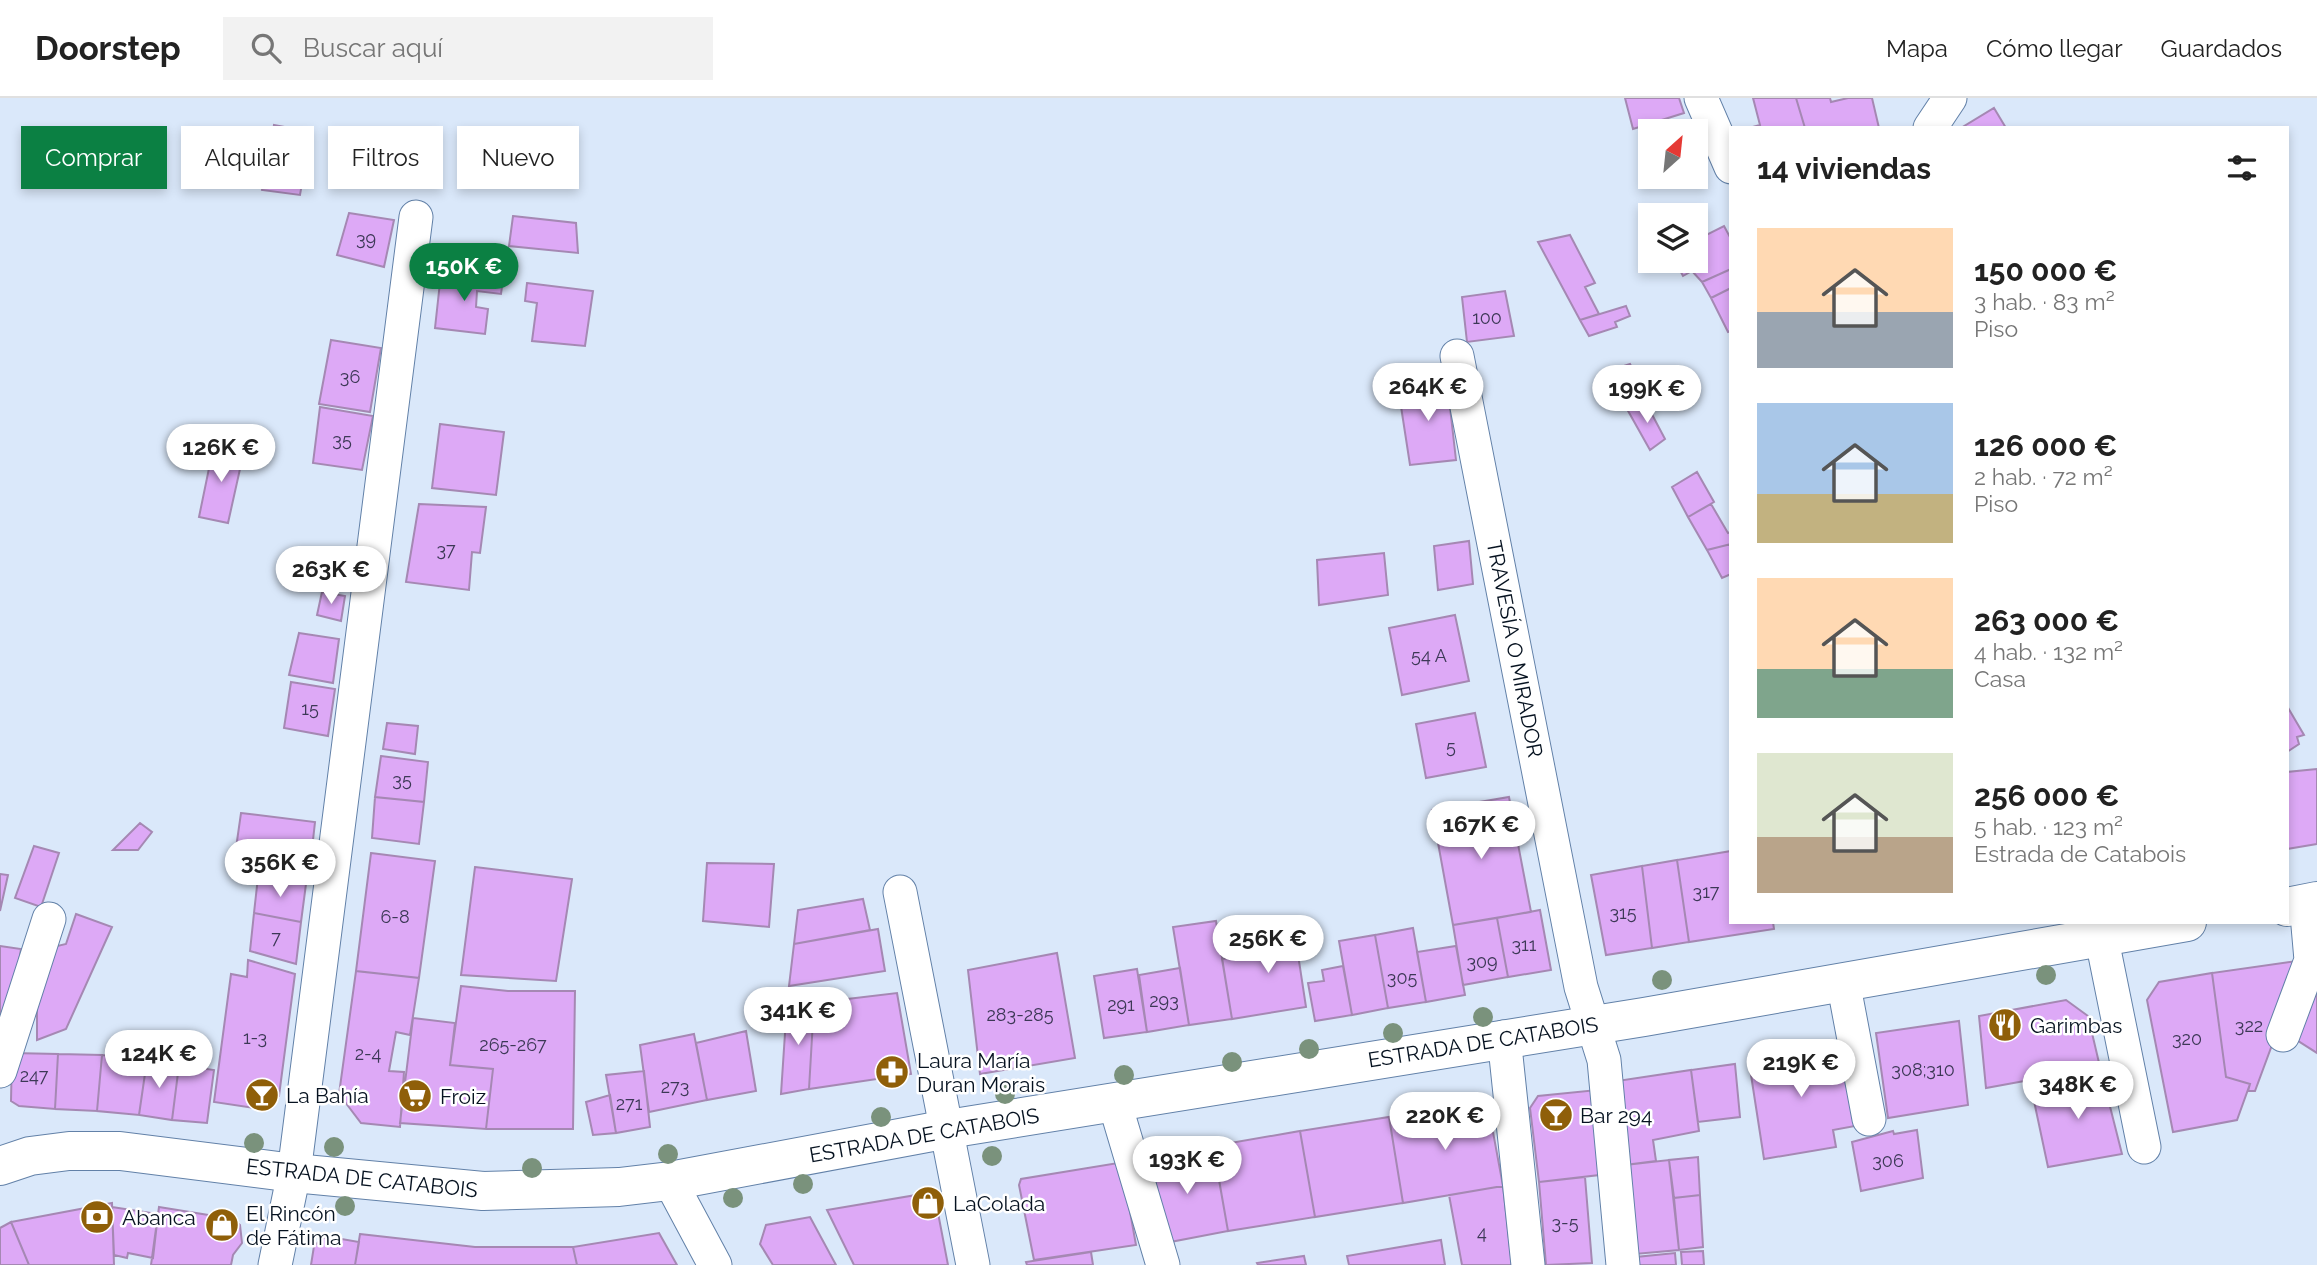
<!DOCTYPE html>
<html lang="es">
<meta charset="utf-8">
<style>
:root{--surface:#fff;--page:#f2f2f2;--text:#222;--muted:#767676;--line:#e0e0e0;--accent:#0b8043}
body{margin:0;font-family:Raleway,sans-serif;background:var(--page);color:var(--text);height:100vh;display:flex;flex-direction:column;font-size:26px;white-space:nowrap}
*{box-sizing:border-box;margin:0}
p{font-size:23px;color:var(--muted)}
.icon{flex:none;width:38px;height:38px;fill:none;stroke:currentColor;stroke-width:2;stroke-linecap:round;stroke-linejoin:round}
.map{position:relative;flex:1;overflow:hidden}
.details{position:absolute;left:1729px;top:28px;width:560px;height:798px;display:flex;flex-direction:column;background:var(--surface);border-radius:0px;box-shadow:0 4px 10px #0003}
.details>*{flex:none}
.guide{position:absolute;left:21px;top:28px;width:665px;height:63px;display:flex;gap:14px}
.needle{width:46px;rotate:27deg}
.buttons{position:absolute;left:1638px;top:21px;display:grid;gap:14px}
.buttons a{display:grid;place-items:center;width:70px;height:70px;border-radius:0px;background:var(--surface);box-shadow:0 4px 10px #0003;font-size:35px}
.price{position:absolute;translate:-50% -60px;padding:0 16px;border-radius:24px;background:#fff;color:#222;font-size:23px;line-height:46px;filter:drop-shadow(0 2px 4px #0008)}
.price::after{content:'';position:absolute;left:50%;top:42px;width:21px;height:16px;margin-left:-10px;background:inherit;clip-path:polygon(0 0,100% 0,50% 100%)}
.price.active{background:var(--accent);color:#fff}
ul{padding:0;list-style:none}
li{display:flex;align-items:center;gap:21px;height:175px;padding:0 28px}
li span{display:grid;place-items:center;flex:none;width:196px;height:140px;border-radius:0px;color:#555}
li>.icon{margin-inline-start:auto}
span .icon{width:84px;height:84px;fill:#fffc;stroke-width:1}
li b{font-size:30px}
h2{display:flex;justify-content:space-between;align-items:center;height:84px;padding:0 28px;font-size:30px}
.tag{padding:0 24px;border-radius:0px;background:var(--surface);box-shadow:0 4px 10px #0003;font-size:24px;line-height:63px}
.tag.active{background:var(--accent);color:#fff}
header{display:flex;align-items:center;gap:42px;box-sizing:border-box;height:98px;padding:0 35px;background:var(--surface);border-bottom:2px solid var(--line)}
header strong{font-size:33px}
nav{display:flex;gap:38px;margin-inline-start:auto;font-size:24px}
.search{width:490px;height:63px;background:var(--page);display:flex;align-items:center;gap:18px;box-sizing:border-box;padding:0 24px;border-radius:0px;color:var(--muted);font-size:26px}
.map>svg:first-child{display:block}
.building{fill:#dda9f6;stroke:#a588b3;stroke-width:2}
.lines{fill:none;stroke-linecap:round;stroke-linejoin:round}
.minor-casing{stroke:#6281a8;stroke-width:35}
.secondary-casing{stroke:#6281a8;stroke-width:40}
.minor{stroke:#fff;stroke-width:33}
.secondary{stroke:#fff;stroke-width:38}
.tree{fill:#7a927c}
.labels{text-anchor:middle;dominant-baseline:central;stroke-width:5;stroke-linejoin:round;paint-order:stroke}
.number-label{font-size:18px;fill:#3c3856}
.street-label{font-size:21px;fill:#061220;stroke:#fff}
.poi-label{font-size:21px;fill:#061220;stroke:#fff;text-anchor:start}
</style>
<header>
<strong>Doorstep</strong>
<div class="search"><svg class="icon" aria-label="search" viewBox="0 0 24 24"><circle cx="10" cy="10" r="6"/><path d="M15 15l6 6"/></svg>Buscar aquí</div>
<nav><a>Mapa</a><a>Cómo llegar</a><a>Guardados</a></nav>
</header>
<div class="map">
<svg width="2317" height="1167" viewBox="0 0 2317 1167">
<rect width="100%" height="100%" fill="#dae8fa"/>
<path class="building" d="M1625,0h54l5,15 -51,16z
M1753,0h43l9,30h-56l11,-3z
M1796,0h34l1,4 17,-4h24l7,30h-74z
M1994,10l12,20h-45z
M274,27l37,7 -11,63 -38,-5z
M349,115l45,7 -10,47 -47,-12z
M513,118l63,7 2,30 -69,-7z
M1724,128l7,13v30l-29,13 -10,-11 -9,5 -7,-13 20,-2v-21z
M1570,137l25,48 -10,4 14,27 -19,6 -42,-78z
M1731,171v19l-20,10 -9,-16z
M441,175l62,7 -2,14 -24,-3 -1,16 12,2 -3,25 -50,-6z
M527,185l66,8 -8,55 -53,-5 5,-38 -12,-2z
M1731,190v43l-3,1 -17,-34z
M1505,193l9,45 -47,6 -5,-45z
M1626,208l4,10 -15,6 2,5 -28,9 -9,-16z
M331,242l50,8 -11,64 -51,-8z
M1630,266l19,37 -22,8 -19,-38z
M1447,283l9,79 -46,5 -12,-78z
M1646,305l19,36 -15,11 -23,-41z
M320,309l53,9 -11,54 -49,-7z
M440,326l64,8 -8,63 -64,-7z
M214,346l30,7 -16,72 -29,-6z
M1697,374l17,30 -26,15 -16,-30z
M419,406l67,3 -6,46 -8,-1 -3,38 -63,-8z
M1711,406l17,29 3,-1v12l-24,6 -19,-33z
M1469,443l4,43 -35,6 -4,-44z
M1731,446v30l-9,4 -15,-28z
M1384,455l4,42 -69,10 -2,-45z
M322,494l23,4 -4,25 -24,-6z
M1455,517l14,66 -67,14 -13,-67z
M299,535l40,6 -6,44 -44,-8z
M291,584l44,7 -7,47 -44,-8z
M2287,608l17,29 -7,2 2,7 -12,8z
M1475,615l11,54 -60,11 -10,-54z
M387,625l31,3 -3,28 -32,-5z
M381,658l47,6 -4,40 -49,-5z
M2317,671v75l-30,5v-77z
M375,699l49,5 -5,42 -47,-6z
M1509,699l22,115 -78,13 -21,-115z
M241,715l74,9 -4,36 -75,-10z
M140,725l12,9 -14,18h-25z
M34,748l25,7 -18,54 -26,-9z
M1731,753v71h42l1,7 -85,13 -12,-82z
M371,755l64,8 -16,117 -63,-7z
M1677,762l12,82 -37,6 -10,-82z
M707,765l67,1 -5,63 -66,-6z
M1642,768l10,82 -46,7 -15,-80z
M475,769l97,12 -16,102 -95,-6z
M0,776l8,1 -8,36z
M258,779l48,7 -5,38 -47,-9z
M863,801l7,31 -76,14 4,-34z
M1540,812l11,60 -43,7 -11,-59z
M254,815l47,9 -5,42 -46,-13z
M76,816l36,13 -46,102 -29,11v-56l16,-37 13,-3z
M1497,820l11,59 -45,8 -10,-60z
M1216,823l16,98 -43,6 -16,-98z
M1304,826l3,23 -10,1 9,59 -74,12 -10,-60 37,-5 -3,-23z
M1413,830l13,74 -38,6 -13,-73z
M878,831l7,42 -96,15 5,-42z
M1375,837l13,73 -36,7 -13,-74z
M0,848l21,3 -12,76 -9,-1z
M1456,848l9,49 -39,7 -9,-50z
M1057,855l18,105 -95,16 -12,-104z
M248,862l47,14 -16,122 -18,13 -47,-7 17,-128 16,3z
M2297,863l2,11 -44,119h-7l2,-7 -24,-7 -14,-104z
M1343,868l9,49 -37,6 -7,-38 16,-2 -2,-11z
M2317,869v86l-25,-16z
M1180,870l9,57 -42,7 -8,-57z
M1137,871l10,63 -43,6 -10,-62z
M356,873l63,7 -9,57 -14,-3 -7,39 15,1 -4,55 -39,-4 -22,-29z
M2212,875l14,104 24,7 -13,36 -64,12 -26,-132 12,-18z
M461,888l47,5h67l-2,138h-87l7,-60 -43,-4z
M897,895l14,81 -102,15 5,-86z
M2066,902l22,16 12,51 -114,21 -7,-72z
M787,905h27l-5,86 -28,5z
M413,920l42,5 -5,42 43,4 -7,60 -86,-6z
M1959,923l9,84 -80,13 -12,-85z
M746,933l10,60 -49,9 -11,-57z
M694,936l13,66 -58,12 -9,-67z
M1839,944l16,84 -22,4 3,17 -72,12 -15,-97 2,-6z
M12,955l46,1 -3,55 -36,-3 -8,-5z
M58,956l44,1 -5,56 -42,-2z
M102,957l45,5 -8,55 -42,-4z
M147,962l32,5 -7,55 -33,-5z
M1735,966l5,53 -42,5 -7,-52z
M179,967l35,5 -7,53 -35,-3z
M2100,969l22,87 -74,13 -14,-66 32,-6 -5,-19z
M1691,972l8,61 -46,9 3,21 -31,4 -8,-84z
M644,973l6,56 -34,6 -10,-58z
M1597,992l11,84 -69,8 -9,-74 8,-12z
M610,997l6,38 -23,2 -7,-33z
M1484,1004l4,3 15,81 -100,17 -14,-86z
M1389,1019l14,86 -88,14 -15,-86z
M1917,1032l6,48 -62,13 -9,-49 41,-11 1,3z
M1300,1033l15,86 -87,14 -15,-85z
M1214,1053l14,80 -63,12 -24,-81z
M1698,1059l2,38 -26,3 -5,-38z
M1669,1062l10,90 -44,4 -10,-89z
M1118,1065l4,4 14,78 -102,15 -15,-75 2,-6z
M1585,1079l7,86 -46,2 -7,-83z
M1503,1088l9,79h-50l-13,-70z
M934,1094l14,73h-94l-27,-55z
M1700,1097l3,52 -24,3 -5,-52z
M112,1105l2,62h-85l-18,-43z
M112,1109l46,7 -5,44 -25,-5 -1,5 -13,-3z
M159,1109l74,12 7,6 2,18 -9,12 -2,10h-80z
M810,1119l26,48h-63l-13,-21 6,-19z
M11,1124l18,43h-29v-37z
M659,1135l18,32h-100l-4,-18z
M360,1136l115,13h98l4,18h-222z
M330,1139l29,5 -4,23h-44l3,-19 9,-8z
M1441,1142l4,25h-96l-2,-9z
M1703,1153l1,14h-22l-1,-13z
M1091,1154l2,13h-66l-1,-3z
M1675,1155l1,12h-39l-1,-8z
M1304,1158l2,9h-48l-1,-2z"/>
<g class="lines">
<g class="minor-casing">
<path id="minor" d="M1701,0l30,69
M1930,30l20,-30
M1457,258l124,631 23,73 19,205
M900,794l73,373
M2101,837l43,212
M1843,883l26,138
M2283,937l28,-75 -5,-57
M1504,939l24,228
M0,973l49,-152
M1115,1006l48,161
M670,1083l45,84
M275,1167l19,-92 122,-956"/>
</g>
<g class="secondary-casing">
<path id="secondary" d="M2287,809l30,-6
M0,1068l30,-10 39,-5h51l174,22 189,18 136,-4 51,-6 278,-52 696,-112 543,-95"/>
</g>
<use href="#minor" class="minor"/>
<use href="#secondary" class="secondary"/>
</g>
<g class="tree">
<circle cx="2046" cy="877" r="10"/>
<circle cx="1662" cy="882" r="10"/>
<circle cx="1483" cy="919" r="10"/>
<circle cx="1393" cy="935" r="10"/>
<circle cx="1309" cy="951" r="10"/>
<circle cx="1232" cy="964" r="10"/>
<circle cx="1124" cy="977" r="10"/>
<circle cx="1005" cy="996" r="10"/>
<circle cx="881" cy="1019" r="10"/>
<circle cx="254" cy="1045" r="10"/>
<circle cx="334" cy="1049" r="10"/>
<circle cx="668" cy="1056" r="10"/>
<circle cx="992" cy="1058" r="10"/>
<circle cx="532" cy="1070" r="10"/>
<circle cx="803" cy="1086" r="10"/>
<circle cx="733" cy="1100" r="10"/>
<circle cx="345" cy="1108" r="10"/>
</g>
<defs>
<g id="restaurant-disc" transform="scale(1.75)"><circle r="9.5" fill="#8f5f09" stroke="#fff"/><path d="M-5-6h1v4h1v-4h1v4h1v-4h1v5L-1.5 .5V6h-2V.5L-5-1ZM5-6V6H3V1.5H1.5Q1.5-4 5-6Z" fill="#fff"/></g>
<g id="pharmacy-disc" transform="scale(1.75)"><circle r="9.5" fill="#8f5f09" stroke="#fff"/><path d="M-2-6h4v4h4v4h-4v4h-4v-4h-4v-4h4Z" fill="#fff"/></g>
<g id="bar-disc" transform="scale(1.75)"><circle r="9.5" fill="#8f5f09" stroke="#fff"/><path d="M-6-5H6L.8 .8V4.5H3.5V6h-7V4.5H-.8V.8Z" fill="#fff"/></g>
<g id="supermarket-disc" transform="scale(1.75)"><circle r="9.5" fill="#8f5f09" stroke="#fff"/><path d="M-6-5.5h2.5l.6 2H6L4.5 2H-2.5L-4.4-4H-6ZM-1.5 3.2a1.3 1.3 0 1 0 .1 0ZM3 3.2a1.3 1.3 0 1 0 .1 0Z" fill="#fff"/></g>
<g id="shop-disc" transform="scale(1.75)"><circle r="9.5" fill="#8f5f09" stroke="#fff"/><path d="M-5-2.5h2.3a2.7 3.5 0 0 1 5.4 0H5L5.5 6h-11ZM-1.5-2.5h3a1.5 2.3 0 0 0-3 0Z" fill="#fff"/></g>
<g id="bank-disc" transform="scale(1.75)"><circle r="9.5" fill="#8f5f09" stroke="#fff"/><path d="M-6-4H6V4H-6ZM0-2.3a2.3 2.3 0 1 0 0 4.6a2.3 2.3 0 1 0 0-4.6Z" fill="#fff"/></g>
</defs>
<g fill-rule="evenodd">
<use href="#restaurant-disc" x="2005" y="927"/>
<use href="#pharmacy-disc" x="892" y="974"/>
<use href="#bar-disc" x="262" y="997"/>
<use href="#supermarket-disc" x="415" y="998"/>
<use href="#bar-disc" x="1556" y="1017"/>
<use href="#shop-disc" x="928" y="1105"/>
<use href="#bank-disc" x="97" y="1119"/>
<use href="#shop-disc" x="222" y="1127"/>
</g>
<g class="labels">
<g class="number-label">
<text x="366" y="140">39</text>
<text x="1487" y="219">100</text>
<text x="350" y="278">36</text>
<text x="342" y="341">35</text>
<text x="446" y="451">37</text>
<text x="1429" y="557">54 A</text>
<text x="310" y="610">15</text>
<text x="1451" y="648">5</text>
<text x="402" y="681">35</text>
<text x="1706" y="793">317</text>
<text x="1623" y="814">315</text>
<text x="395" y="818">6-8</text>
<text x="276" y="839">7</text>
<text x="1524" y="846">311</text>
<text x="1482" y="863">309</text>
<text x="1402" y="879">305</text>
<text x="1164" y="902">293</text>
<text x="1121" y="906">291</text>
<text x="1020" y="916">283-285</text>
<text x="2249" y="927">322</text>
<text x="255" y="939">1-3</text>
<text x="2187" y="940">320</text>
<text x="513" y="946">265-267</text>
<text x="368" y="955">2-4</text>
<text x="1923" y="971">308;310</text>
<text x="34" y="977">247</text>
<text x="675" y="988">273</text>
<text x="629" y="1005">271</text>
<text x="1888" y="1062">306</text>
<text x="1565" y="1124">3-5</text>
<text x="1482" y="1134">4</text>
</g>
<g class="street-label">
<text transform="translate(1515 551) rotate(79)">TRAVESÍA O MIRADOR</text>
<text transform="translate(1483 944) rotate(-9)">ESTRADA DE CATABOIS</text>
<text transform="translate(924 1037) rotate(-10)">ESTRADA DE CATABOIS</text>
<text transform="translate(362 1080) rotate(6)">ESTRADA DE CATABOIS</text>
</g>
<g class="poi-label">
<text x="2030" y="927">Garimbas</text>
<text x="917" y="962">Laura María<tspan x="917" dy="24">Duran Morais</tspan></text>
<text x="286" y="997">La Bahía</text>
<text x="440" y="998">Froiz</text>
<text x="1580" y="1017">Bar 294</text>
<text x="953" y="1105">LaColada</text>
<text x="246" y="1115">El Rincón<tspan x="246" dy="24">de Fátima</tspan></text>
<text x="122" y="1119">Abanca</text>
</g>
</g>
</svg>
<div class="buttons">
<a><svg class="needle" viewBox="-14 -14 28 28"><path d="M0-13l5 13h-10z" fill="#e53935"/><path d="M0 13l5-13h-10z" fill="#767676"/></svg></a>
<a><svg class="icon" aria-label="layers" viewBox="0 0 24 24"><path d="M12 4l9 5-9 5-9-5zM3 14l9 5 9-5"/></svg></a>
</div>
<b class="price active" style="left:464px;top:205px">150K €</b>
<b class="price" style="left:1428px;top:325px">264K €</b>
<b class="price" style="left:1647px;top:327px">199K €</b>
<b class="price" style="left:221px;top:386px">126K €</b>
<b class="price" style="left:331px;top:508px">263K €</b>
<b class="price" style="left:1481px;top:763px">167K €</b>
<b class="price" style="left:280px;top:801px">356K €</b>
<b class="price" style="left:1268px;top:877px">256K €</b>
<b class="price" style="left:798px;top:949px">341K €</b>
<b class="price" style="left:159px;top:992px">124K €</b>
<b class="price" style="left:1801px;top:1001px">219K €</b>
<b class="price" style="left:2078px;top:1023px">348K €</b>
<b class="price" style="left:1445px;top:1054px">220K €</b>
<b class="price" style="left:1187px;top:1098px">193K €</b>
<div class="guide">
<a class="tag active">Comprar</a>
<a class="tag">Alquilar</a>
<a class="tag">Filtros</a>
<a class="tag">Nuevo</a>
</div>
<section class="details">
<h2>14 viviendas<svg class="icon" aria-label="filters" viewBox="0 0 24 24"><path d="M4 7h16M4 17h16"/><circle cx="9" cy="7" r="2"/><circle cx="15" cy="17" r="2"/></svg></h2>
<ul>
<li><span style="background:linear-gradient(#ffd9b3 60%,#9aa5b1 0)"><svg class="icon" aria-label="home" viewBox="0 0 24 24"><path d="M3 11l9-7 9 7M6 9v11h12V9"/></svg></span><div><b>150 000 €</b><p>3 hab. · 83 m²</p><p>Piso</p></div></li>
<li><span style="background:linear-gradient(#a9c7e8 65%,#c2b280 0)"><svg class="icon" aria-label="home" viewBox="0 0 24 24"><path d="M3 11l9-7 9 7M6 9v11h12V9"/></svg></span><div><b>126 000 €</b><p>2 hab. · 72 m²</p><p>Piso</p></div></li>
<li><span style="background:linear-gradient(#ffd9b3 65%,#7fa58c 0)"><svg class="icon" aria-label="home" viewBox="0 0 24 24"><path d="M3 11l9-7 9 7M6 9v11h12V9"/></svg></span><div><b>263 000 €</b><p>4 hab. · 132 m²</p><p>Casa</p></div></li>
<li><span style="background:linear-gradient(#dfe7d0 60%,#b9a48a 0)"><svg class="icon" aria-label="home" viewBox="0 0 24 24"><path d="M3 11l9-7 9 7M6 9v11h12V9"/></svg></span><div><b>256 000 €</b><p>5 hab. · 123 m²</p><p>Estrada de Catabois</p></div></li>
</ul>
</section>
</div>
